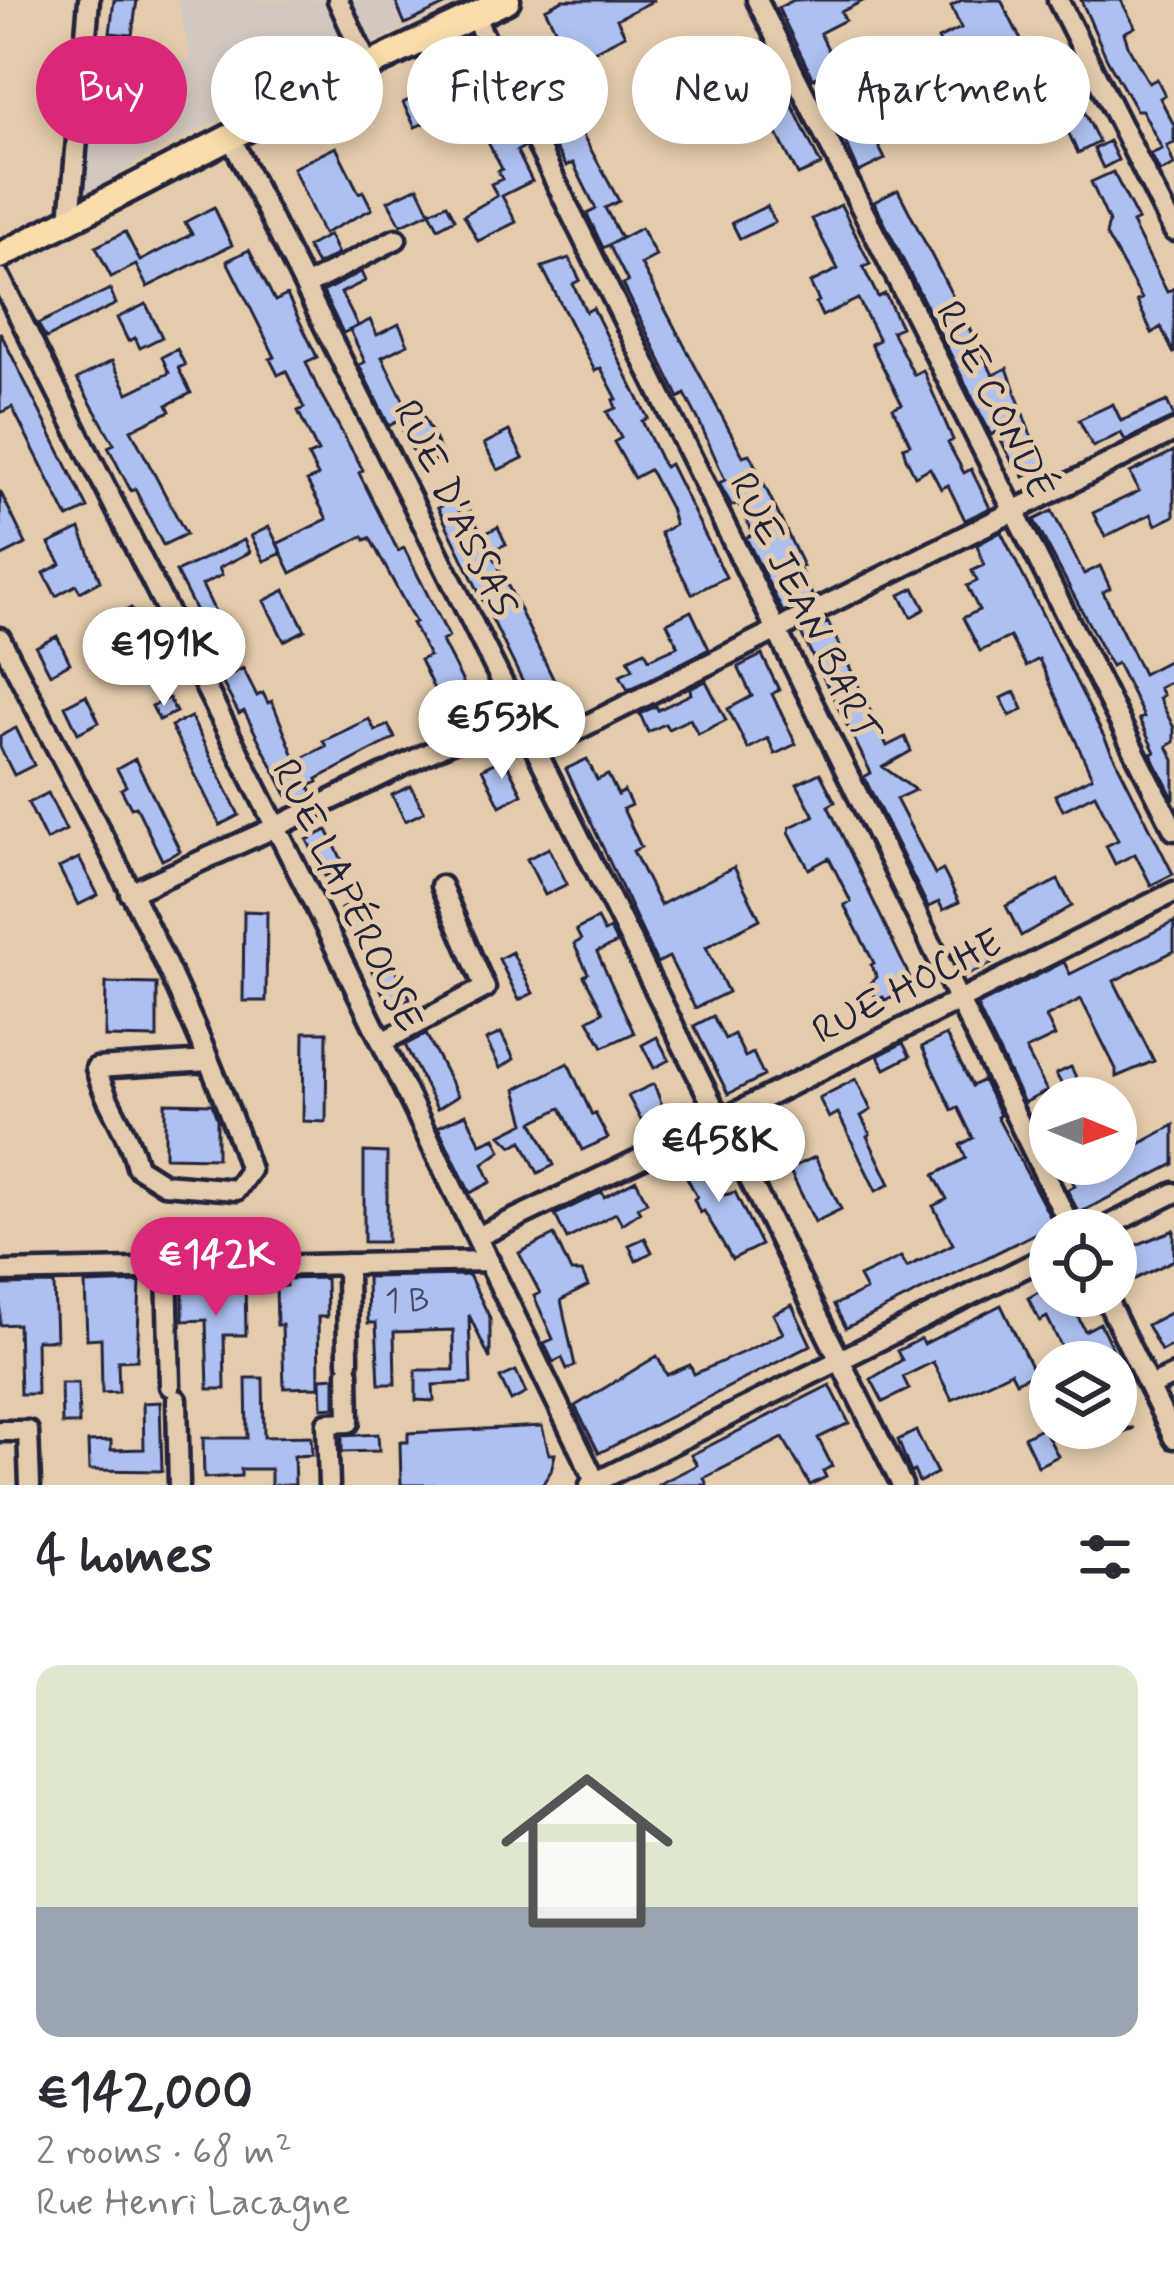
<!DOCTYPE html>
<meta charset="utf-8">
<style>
:root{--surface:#fff;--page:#f2f2f3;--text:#2b2b33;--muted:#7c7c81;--line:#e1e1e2;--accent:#db2777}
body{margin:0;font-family:Mynerve,sans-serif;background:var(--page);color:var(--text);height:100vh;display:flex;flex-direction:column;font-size:45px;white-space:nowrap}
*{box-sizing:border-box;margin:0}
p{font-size:39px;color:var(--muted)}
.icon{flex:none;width:66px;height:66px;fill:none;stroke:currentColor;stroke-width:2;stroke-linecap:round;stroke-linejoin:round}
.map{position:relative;height:1485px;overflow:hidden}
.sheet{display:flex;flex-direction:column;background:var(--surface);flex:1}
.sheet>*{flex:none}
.top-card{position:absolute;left:36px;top:36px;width:1104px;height:108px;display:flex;gap:24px}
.needle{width:78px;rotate:91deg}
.fabs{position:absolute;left:1029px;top:1077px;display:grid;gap:24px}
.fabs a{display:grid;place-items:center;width:108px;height:108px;border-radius:50%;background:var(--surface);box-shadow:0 6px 18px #0003;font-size:60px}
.price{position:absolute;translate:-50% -102px;padding:0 27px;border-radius:42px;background:#fff;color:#222;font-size:39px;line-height:78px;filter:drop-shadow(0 3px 6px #0008)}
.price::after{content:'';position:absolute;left:50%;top:72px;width:36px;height:27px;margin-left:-18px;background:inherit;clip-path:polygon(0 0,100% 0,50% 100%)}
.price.active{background:var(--accent);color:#fff}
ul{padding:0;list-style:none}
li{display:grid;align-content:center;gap:24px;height:636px;padding:0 36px}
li+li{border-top:3px solid var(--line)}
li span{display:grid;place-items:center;height:372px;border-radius:24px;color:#555}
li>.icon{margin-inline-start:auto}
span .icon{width:216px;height:216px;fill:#fffc;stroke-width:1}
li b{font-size:51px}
h2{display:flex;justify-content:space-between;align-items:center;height:144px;padding:0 36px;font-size:51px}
.chip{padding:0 42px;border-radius:54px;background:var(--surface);box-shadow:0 6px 18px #0003;font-size:42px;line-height:108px}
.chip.active{background:var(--accent);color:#fff}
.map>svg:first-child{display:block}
.built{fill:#d3c8c0}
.building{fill:#aec0ef;stroke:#22223b;stroke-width:3}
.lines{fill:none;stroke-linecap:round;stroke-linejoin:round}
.minor-casing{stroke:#22223b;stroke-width:27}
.major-casing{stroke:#22223b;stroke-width:33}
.minor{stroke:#e3cbac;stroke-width:18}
.major{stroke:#faddab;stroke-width:24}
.labels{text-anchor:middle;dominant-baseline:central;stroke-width:10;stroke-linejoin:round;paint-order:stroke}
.number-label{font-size:33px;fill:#454a68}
.street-label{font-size:39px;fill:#22223b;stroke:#e3cbac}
</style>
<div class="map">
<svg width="1174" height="1485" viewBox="0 0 1174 1485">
<rect width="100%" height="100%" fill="#e3cbac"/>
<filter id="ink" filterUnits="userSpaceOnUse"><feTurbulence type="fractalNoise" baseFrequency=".00833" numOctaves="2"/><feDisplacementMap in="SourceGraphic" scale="24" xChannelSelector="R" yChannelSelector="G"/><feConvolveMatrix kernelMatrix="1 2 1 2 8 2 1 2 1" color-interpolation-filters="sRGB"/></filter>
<g filter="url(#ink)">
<path class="built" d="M178,0h283l-311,154 -65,43 13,-146 93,10z"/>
<path class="building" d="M114,0h23l-5,35 -22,-2z
M395,0h60l-50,24z
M563,0h92l-38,19 8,16 -57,29 -8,-16 4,-2 -19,-37z
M794,0h71l-24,12 4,8 -25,13 18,37 10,-5 16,33 -6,3 15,29 59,-28 6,13 -60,30 7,14 -26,13 -42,-95 -4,2 -35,-71z
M962,0h39l25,50 -67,32 -21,-43 23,-11 -10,-22z
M1081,0h40l14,27 -11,6 5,15 20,35 8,-4 8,16 -5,3 14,27v18l-7,3 7,19 -14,7 -9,-18 11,-5 -20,-39h-6l-29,-51z
M748,47l23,47 13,-6 37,77 -23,10 -27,-53 -12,6 -20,-42 -5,2 -13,-27z
M1055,52l44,90 -21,11 -43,-91z
M660,55l14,29 -18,9 -16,-29z
M459,68l17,32 -61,27 -12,-24 40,-20 -3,-6z
M128,74l18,2 -6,57 -18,-2z
M542,83l3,6 10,-5 64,117 -14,7 16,30 -18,10 -16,-34 9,-5 -23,-46 -7,3 -18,-31 -19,-45z
M498,121l7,13 11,-2 8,15 -7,4 15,30 -30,15 14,26 -38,19 -14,-26 33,-19 -6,-12 11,-5 -4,-8 4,-2 -21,-40z
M1109,141l9,19 -15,8 -9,-19z
M336,147l23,46 4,-2 9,18 -49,25 -30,-66z
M1113,172l25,48 -6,3 35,69 7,-4v66l-13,-27 -9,6 -15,-32 5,-2 -36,-64 3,-13 -18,-40z
M418,187l12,25 -29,13 -13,-24z
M898,190l95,185 14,-7 22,63 17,34 -22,12 -6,-13 -4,2 -17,-34 -6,3 -117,-233z
M447,204l8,15 -17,9 -8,-16z
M841,205l29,59 -7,3 15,30 7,-3 16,33 -9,4 22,44 9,-5 30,70 -5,3 16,30 7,-4 19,39 -25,12 -17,-35 -7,4 -11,-21 -15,8 -9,-18 -3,-11 7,-3 -17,-36 9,-4 -31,-60 8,-4 -21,-41 -36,17 -6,-13 3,-2 -9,-18 28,-14 -26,-50z
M767,206l8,16 -35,17 -8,-16z
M214,207l18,38 -85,42 -11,-22 -25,12 -15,-30 29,-15 15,29 52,-27 -7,-12z
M641,228l15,28 -15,8 102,192 6,-2 2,3 52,109 -4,2 14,29 -30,15 -37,-74 7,-4 -15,-31 -6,3 -13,-23 6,-3 -26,-59 -14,-27 -6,4 -56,-114 5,-2 -19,-37z
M329,235l9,19 -21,11 -10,-18z
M249,250l26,51 12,-6 30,62 -11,5 12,27 45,81 -4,3 39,78 6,-3 45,89 -7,4 37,73 -27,13 -32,-67 9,-4 -17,-33 3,-1 -45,-84 -5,2 -2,-4 -72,37 -14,-29 50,-25 -20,-38 11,-5 -10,-20 10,-4 -20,-41 6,-3 -18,-37 -8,4 -8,-16 5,-2 -48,-96z
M569,258l11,22 -7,4 13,28 7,-4 55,110 -6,3 22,46 6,-3 56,113 -34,17 -32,-61 15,-8 -5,-17 -18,-34 -3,-4 -15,8 -20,-36 7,-4 -14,-26 9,-4 -3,-8 4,-1 -16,-31 -6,3 -53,-104z
M361,272l4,9 -24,12 17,33 -15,7 -20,-41z
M110,289l6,15 -70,34 -8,-14z
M146,304l16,33 -22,11 -5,-10 -7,3 -11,-23z
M370,320l7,15 22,-11 9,20 -26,13 24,49 10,-5 27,55 -22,11 -23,-46 -9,5 -30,-61 6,-3 -15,-32z
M0,332l88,176 -20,10 -56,-111 -12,6z
M177,349l8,16 -7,3 13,25 -24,12 3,6 -39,19 55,104 -23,11 -28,-56 -4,2 -23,-44 6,-3 -37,-65 35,-18 16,32 41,-20 -7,-16z
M1167,401l7,16 -49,23 -4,-7 -28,14 -14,-27 34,-16 8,17z
M509,431l14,27 -25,12 -14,-26z
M1174,451v65l-18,9 -5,-11 -46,23 -12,-24 46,-22 -9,-18z
M0,491l26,53 -26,13z
M453,500l9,16 8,-4 12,23 16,-8 8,17 -15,7 74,152 -5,3 7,14 -21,10 -108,-222z
M1052,511l32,63 16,-8 10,22 -7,4 40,82 31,-16v22l-15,8 4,7 -4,3 15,30v14l-7,4 7,14v40l-23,-46 4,-2 -16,-33 5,-2 -27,-54 -6,3 -77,-146z
M269,527l13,26 -18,8 -13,-25z
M80,529l20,52 -20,11 -4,-7 -20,11 -12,-23 17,-9 -12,-20z
M1001,532l172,342 -22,11 -16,-31 -20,10 -9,-18 12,-6 -23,-46 -32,16 -8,-15 37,-18 -53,-118 -13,7 -16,-29 -30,14 -17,-33 16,-8 -12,-24 10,-5 -5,-10 12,-6 -7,-20z
M244,540l6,12 -31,16 3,7 -20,10 18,37 -15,7 -29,-57z
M914,588l11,21 -14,8 -11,-22z
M285,590l20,40 -21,11 -20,-40z
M131,608l39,79 -15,7 -43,-76z
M691,611l18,38 -81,41 -8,-15 13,-6 -5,-10 17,-8 4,8 29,-13 -11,-23z
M828,622l59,124 18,-9 6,14 -28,16 32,23 -19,9 39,75 8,-4 16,32 -16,8 -4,-8 -11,5 -64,-130 7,-4 -70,-140z
M57,636l13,27 -20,11 -14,-27z
M762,655l17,35 -7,4 24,50 -21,10 -7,-16 -20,11 -20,-40 24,-13 -14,-29z
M243,668l14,28 6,-3 5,10 4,-2 24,60 30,-15 -3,-5 46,-22 6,12 13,-6 7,13 -78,41 1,3 -9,4 4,8 -14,7 -4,-8 -7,4 -44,-86 -5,3 -18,-34z
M706,681l20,39 -28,14 -8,-15 -22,10 -3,-5 -17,8 -8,-18 16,-8 2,4 33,-16 -1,-5z
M1015,692l8,17 -13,7 -9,-18z
M86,695l13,27 -21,11 -13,-27z
M169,698l7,14 -17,8 -7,-14z
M191,717l48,98 -19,10 -49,-99z
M16,728l18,37 -20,10 -14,-28v-11z
M504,758l18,36 -22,12 -18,-37z
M135,759l45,92 -18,9 -26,-54 -5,2 -10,-19 5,-3 -9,-17z
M587,759l10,21 11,-5 10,20 6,-4 7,14 -8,4 18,38 -8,4 27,54 74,-38 26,52 -54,28 22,45 -33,16 -26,-51 -12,6 -91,-194z
M820,773l15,29 -7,4 86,180 -29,14 -2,-3 -6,3 -8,-15 8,-8 -6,-12 3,-2 -30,-58 7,-3 -22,-44 -20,11 -20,-37 1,-5 24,-11 -17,-32z
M411,786l13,26 -19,9 -13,-26z
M48,793l18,37 -20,10 -18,-37z
M327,830l18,36 -20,10 -18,-36z
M549,848l18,36 -22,11 -18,-36z
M79,858l19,37 -20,10 -19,-37z
M1058,880l14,26 -51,30 -15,-30z
M361,899l15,30 -20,10 -15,-30z
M244,911l23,1 -1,89h-23z
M597,919l7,13 6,-3 7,14 -20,9 37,81 -31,14 -15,-27 15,-8 -19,-36 4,-3 -14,-29 7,-4 -5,-10z
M1174,922v29l-60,30 40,80 -38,16v-8l-35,-70 -35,18 9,19 -29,14 21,41 -23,12 -47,-97 87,-44 6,12z
M982,940l9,24 -28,13 -12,-23z
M512,952l21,41 -14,7 -20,-41z
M392,962l18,36 -20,10 -18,-37z
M106,983l51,1v54l-52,-1z
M713,1016l12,23 9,-5 11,23 8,-4 11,23 -36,18 -34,-68z
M304,1032h23l-1,90 -23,-1z
M501,1033l13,26 -14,9 -14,-28z
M426,1034l32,62 -21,13 -32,-64z
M946,1035l26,51 11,-6 17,35 -3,2 57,107 -208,104 -12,-23 32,-15 -7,-13 42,-20 6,10 46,-23 -20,-38 14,-7 -13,-24 32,-17 -6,-13 13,-7 -15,-31 -6,3 -30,-63z
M657,1037l12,23 -15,8 -12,-23z
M903,1043l7,13 -25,13 -7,-13z
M568,1063l24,52 3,-2 13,25 -26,12 -21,-42 -28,14 21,43 -16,8 -16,-32 -10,5 -11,-11 24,-12 -9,-34z
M1071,1067l11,22 -14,7 -12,-22z
M856,1079l15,31 -10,6 9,18 -3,2 23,48 -14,7 -38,-78 -9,5 -10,-20z
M654,1084l9,24 -22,12 -13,-24z
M165,1103l47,1 5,15v39l-52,-1z
M466,1114l15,30 14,-6 6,13 -18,13 8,18 -21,11 -32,-66z
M778,1119l10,20 -24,13 -10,-20z
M1174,1125v39l-95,49 -12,-23 8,-4 -3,-6 24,-12 -2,-4h22v-7z
M699,1146l26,49 10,-3 26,53 -29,14 -28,-48 -4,2 -6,-14 3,-2 -21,-41z
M364,1152l23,1v89h-23z
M815,1157l26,52 -26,13 -26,-53z
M636,1180l11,22 -10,5 3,5 -18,12 -6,-11 -49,26 -12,-24 47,-23 2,5z
M1174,1230v30l-49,24 -9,-26 20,-13z
M554,1235l17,37h11l6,14 -27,14 14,66 -8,3 -5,-11 -9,4 -9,-19 9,-4 -19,-43 6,-3 -21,-40z
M645,1238l7,14 -16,9 -7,-16z
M469,1275l21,43v41l-21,-44 2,68 -38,2 1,16 -18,-1v-30h38l-1,-40 -59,2 1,52h-16l-3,-61h-8l-1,-46z
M326,1278l1,39h-9l1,70 -35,1 -2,-63h-5l-1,-38 10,-1v-7z
M245,1280l1,55h-22l1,54h-17l-2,-69 -23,1v-40z
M140,1282l-3,78 -19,1 1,31 -17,1 -1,-55 -14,1 -2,-55z
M54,1284l2,56h-20l1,54h-17l-2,-70 -18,1v-40z
M1050,1286v10h18l17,35 15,-8 19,39h-81l25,-12 -16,-33 -7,4 -12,-23z
M792,1305l19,40 -212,108 -24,-47 82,-50 10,19 23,-10 4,9 54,-24 35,-17 -10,-19z
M1001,1305l33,68 -18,9 -5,-10 -59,28 -19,-38 -30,15 6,12 -26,13 -12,-23 31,-19 -5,-9 24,-12 3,5z
M1174,1311v33l-13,7 -14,-26z
M516,1371l10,22 -15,8 -11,-23z
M335,1377v30l-13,1 -1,-30z
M246,1378h17l1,59 47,-1 1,19 -18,1 1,29h-24v-16h-30v7l-37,2 -1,-40h44z
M61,1383h17l1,41h-17z
M830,1385l19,38 -31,15 14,28 -9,5 3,6 -16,8 -27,-47 -79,40 3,7h-50l40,-20 -6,-10z
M160,1402l2,69 -73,-1 -1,-28 23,-1v9l33,-1 -1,-46z
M542,1426l7,28h6l-4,17 -9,14h-141l-1,-43h8v-9z
M1043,1427l15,29 -20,10 -14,-29z
M1090,1428h44l-35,17z
M916,1431l21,42 -18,9 -5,-11 -3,2 -13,-33z
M378,1434l1,17 -37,1v-16z"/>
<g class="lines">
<g class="minor-casing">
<path id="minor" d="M338,0l30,66
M757,0l417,830
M1058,0l116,231
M474,16l598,1214
M231,138l671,1347
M70,220l19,-220
M0,278l313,623 284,584
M307,285l89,-46
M0,638c88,173 188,347 250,532l-14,20 -72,-6 -27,-17c-9,-38 -32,-63 -41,-99l113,-7
M537,750l637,-319
M130,893l146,-66 241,-117
M382,1042l103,-54 -44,-102
M1100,1230l74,-37
M477,1237l244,-117 453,-228
M347,1264l1,98
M167,1269l3,117
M0,1272l489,-11
M1105,1296l69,142
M1151,1386l23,-11
M177,1400l2,85
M0,1431h28l2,54
M329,1485l-2,-62 22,-1 -1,-50
M590,1485l460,-230"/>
</g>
<g class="major-casing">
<path id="major" d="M0,256l368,-190 139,-66"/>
</g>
<use href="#minor" class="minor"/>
<use href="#major" class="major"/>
</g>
</g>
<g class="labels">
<g class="number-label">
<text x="407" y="1302">1 B</text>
</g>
<g class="street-label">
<text transform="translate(994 401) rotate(63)">RUE CONDÉ</text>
<text transform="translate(454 509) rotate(64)">RUE D'ASSAS</text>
<text transform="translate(803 608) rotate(64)">RUE JEAN BART</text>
<text transform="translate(346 896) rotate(64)">RUE LAPÉROUSE</text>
<text transform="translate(908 988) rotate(-27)">RUE HOCHE</text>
</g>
</g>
</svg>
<div class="fabs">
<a><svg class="needle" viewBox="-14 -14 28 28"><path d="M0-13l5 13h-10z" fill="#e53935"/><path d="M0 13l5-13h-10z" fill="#7c7c81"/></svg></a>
<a><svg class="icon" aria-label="locate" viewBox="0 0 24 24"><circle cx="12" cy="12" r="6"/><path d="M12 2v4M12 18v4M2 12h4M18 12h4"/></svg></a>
<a><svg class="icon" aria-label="layers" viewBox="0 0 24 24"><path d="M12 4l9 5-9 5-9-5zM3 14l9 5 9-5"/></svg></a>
</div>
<b class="price" style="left:164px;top:709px">€191K</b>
<b class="price" style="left:502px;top:782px">€553K</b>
<b class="price" style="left:719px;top:1205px">€458K</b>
<b class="price active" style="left:216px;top:1319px">€142K</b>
<div class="top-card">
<a class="chip active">Buy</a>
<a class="chip">Rent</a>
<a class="chip">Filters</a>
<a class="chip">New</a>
<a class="chip">Apartment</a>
</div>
</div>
<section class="sheet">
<h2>4 homes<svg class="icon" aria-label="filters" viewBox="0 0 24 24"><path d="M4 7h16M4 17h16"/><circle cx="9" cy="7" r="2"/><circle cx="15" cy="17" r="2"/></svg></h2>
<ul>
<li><span style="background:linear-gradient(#dfe7d0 65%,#9aa5b1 0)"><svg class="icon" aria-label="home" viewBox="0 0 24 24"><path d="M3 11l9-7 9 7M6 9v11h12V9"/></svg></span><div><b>€142,000</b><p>2 rooms · 68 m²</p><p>Rue Henri Lacagne</p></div></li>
</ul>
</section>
